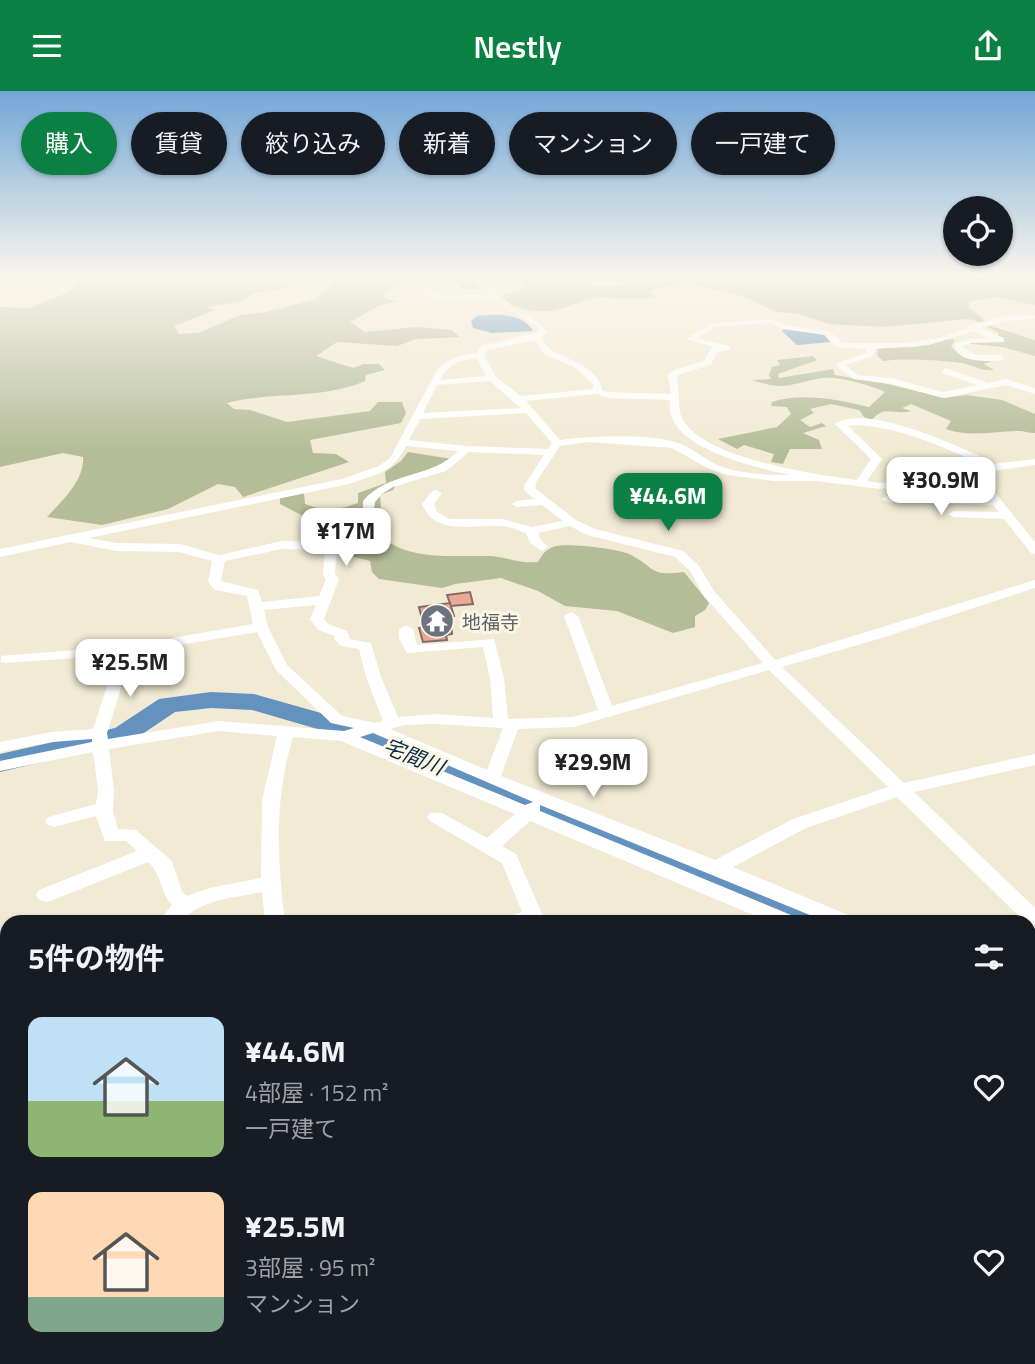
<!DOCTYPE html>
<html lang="ja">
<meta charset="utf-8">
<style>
:root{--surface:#171b24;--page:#20242c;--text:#f1f3f6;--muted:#9ea1a6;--accent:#0b8043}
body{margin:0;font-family:"Titillium Web","Noto Sans JP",sans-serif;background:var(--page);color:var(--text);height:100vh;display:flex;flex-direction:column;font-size:26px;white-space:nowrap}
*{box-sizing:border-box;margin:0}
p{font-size:23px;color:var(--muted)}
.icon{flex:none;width:38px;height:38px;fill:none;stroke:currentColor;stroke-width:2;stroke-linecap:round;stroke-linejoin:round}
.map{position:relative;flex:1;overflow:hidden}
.drawer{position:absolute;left:0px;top:824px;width:1036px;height:450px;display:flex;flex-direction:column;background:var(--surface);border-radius:21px 21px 0 0;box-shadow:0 2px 5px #0004}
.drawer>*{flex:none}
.hud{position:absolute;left:21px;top:21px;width:994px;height:63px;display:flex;gap:14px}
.buttons{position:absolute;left:943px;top:105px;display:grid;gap:14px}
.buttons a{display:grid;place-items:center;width:70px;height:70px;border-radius:50%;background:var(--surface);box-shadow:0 2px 5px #0004;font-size:35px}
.price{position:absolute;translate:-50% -60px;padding:0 16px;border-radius:14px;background:#fff;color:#222;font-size:23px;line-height:46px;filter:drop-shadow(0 2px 4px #0008)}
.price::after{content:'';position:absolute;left:50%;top:42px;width:21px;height:16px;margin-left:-10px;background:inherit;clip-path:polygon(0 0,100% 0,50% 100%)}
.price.current{background:var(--accent);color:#fff}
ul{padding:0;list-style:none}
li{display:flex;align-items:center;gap:21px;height:175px;padding:0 28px}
li span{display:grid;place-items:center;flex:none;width:196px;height:140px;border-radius:14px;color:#555}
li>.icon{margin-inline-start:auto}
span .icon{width:84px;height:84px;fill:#fffc;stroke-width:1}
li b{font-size:30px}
h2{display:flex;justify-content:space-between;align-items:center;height:84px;padding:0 28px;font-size:30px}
.pill{padding:0 24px;border-radius:32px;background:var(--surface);box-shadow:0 2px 5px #0004;font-size:24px;line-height:63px}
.pill.current{background:var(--accent);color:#fff}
header{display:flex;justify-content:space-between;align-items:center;height:91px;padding:0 28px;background:var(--accent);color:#fff;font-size:32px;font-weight:600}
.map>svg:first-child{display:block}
.green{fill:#b4bc98}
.water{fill:#6292bd}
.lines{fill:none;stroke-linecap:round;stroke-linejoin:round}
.river{fill:#6292bd;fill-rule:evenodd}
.building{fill:#eba897;stroke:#826b66;stroke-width:2}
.street{fill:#fff;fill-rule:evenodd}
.labels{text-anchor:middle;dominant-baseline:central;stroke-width:6;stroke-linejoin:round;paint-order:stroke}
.worship-label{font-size:19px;fill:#5b616d;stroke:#fef7e5;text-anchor:start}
.water-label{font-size:21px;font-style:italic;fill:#072e4b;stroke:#fef7e5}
</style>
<header><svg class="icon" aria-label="menu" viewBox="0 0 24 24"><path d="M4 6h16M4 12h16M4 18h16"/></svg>Nestly<svg class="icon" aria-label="share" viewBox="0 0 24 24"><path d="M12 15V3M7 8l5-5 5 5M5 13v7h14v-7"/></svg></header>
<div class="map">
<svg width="1035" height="1273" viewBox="0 0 1035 1273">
<rect width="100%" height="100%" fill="#f2ead4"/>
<path class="green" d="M81,183h236l-36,15 -27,4 -12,8 -34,6 7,3 -41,16 5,8 19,-1 42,-18 22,-2 55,-14 18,-18 19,-2 5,-5h109l8,7 3,8h-17l-3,-4c-23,-1 -58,-7 -76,9l3,5 11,2 -19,5 -28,16 15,10 52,-5 35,3 7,7 -43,2 -19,7 -60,-4 -21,14 37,12 11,-4h15l6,6 -19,5 -1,6c-44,19 -92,10 -138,22l7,6 16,1 37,12 83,-11 8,-9h24l4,11 -5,10 -91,17 3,13 23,1 13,8 -106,35 -8,-10 -17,-3 -50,25 -66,16 -55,-8c14,-15 38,-37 36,-60l-20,-4 -63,14v-160l30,1 43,-18z
M511,183h42l22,8 32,5 23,-3 -13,-10h418v31l-40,-8 -26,5v5l22,19 44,14v16l-33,-9 -39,-4 35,-5 1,-5 -25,-13 -9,-1 -79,8 -57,-3 -30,-10 -23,-2 -34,-16 -45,-11 -17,-1 -29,6 -1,4 6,3c-20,5 -41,0 -61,1 -12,1 -19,6 -31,10 -19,6 -49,4 -62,-12l22,-7v-6l-4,-7z
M949,248l6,1 -4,6c11,14 20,15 38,13l4,2 -9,3 10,6c-12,2 -21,-5 -32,-7 -27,-3 -52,-5 -79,-2l-6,-6 1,-7 38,-1z
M813,265l4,4 -39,14 1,4 54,-9 2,6 53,9 57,14 22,-3 35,5 33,14v19c-6,0 -11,-2 -17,-2 -24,0 -48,7 -72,-2l5,-8 -40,-17 -9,4 9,3c-16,5 -26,-7 -39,9l-8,-3 -5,-7 -28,-6 -21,5 4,4 -14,7 10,7 12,-4 4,3 -23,7 16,7 3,9h-32l-7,15 -12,-2 3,-8 -30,-9 -7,4 -19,-10 59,-12 14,-13 -4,-7 -16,-1 1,-4c31,-10 66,-2 97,5l16,-15c-14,-7 -48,-16 -63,-14 -31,5 -37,14 -69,2l18,-1 -2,-4 3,-8 8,-2 -3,-5z
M408,361l44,7 -11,9 -43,13 -5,9 -13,5 2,27 -5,11c29,29 75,22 113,23 17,1 30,8 48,6 4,-7 7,-12 15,-15 11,-5 65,2 76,7 27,13 19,23 55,18l25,31 -4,7 -10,6v11l-22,6 -56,-22 -52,-5 -27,-15 -37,-13 -46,6 -13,4 -63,-9 -7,-7 -2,-11 -31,-8 6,-12 -6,-18 -34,-6 -25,-13v-6l24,-5 1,11c20,8 34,6 53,-1v-10l28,-10 -1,-11 16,-11z
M197,1267h290l-4,6h-289z"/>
<path class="water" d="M477,225c18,-2 46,-4 56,15l-41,2 -19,-5 -2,-7z
M784,238l40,5 6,8 -33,3 -15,-14z"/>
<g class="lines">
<path class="river" d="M211,601l43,2 95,27 337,131 143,61 4,9h-47l-122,-54 -333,-135 -79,-23 -41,-2 -36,4 -43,29 -132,31v-18l115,-26 44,-29z
M1029,905l6,2v31l-6,-2z"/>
</g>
<path class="building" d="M470,501l3,12 -22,2 -4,-11z
M450,512l4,13 -4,1 2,17 -6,1 1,5 -24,2 -4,-14 5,-1 -5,-20z"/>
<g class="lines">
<path class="street" d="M470,183c24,0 20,14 32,27 14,14 35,13 45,32l-6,5c4,4 7,10 12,13 16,10 46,16 49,39l7,2 62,2 -3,-19 6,-5 30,-9 7,-13 3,-1 -28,-8 26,-16 58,-4 15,6 45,6 12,12h65l32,-5 29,-10v-3l39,-9 28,-1v4l-28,2 -26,7 23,10v4l-33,1 -9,4 14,8h24l3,1v4c-17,2 -44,3 -49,-16l16,-5 19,-1 -15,-7 -45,14 -54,4 -2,7 -28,9 13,10 33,3 52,14 34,-7 -34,-12 -1,-2 4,-3 42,15 18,-4 29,9v6l-29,-9 -63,13 -52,-14 -38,-5 -18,-15 31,-11v-4l-29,-2 -12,-12 -42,-6 -14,-6 -55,4 -17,11 33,8v4l-13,2 -6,13 -31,9 -4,4c6,16 -1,31 9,45 25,36 131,52 172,57l14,-21 -36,-35c32,-21 119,21 152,35l5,5 43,-5v6l-42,6 -9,8 51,63v12l-4,-1 -27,-34 -50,-2 -6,-3 6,-3 45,1 -6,-7 -106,-3 -6,-3 6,-3 101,2 -12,-15 -20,-2 -76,8 -64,-8h-42l-47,-6 -18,-6 -37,-21 -83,-6 -29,4 -25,38 1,5 40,31 19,9 88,22 16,15 15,25 61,69 260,-80v8l-150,49 -103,30 122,116 131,-29v11l-121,27 121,116v20l-10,-6 -128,-125 -91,31 -73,39 120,50 3,5h-29l-287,-117v6l256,106 3,5h-29l-240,-101 -28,25 14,8 27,62 -6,6h-35l3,-5 17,-5 -20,-49 -72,-42 -3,-4 3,-4h12l45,25 28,-24 -174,-73 -48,-4c-19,62 -16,122 -8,185h-20l-3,-30c-30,6 -61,7 -82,30h-22l14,-17c-12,-13 -10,-31 -24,-43l-95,38 -7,2 -7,-2 -3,-5 3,-5 98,-39 -11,-10h-21l-9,-25 -42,11 -6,-2 -3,-4 3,-4 48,-13 2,-14 -5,-38 -93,19v-10l92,-19v-3l-40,3 -52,10v-10l52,-10 41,-3 24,-74 -111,8 -5,-1v-6l125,-10 127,-22 -6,-28 -32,-6 -7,-8 4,-21 -33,-9 -63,-1 -45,-9 -71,15v-8l342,-70 37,-13 11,-8 47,-88c11,-12 24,-15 40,-17l4,-7 58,-14 -3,-6 -42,-26 -56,-2 -25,-7 4,-2 21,5 54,2 -5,-11zM535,249l9,14 30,13 19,17v5l-72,7 -25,-19 -12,-22 3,-5zM477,267l9,18 -46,4c8,-16 21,-20 37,-22zM490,290l31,27 -98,5 14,-28zM597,303l11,4 62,2c-7,48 84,66 119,75 -23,0 -52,-1 -74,-11 -12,-6 -24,-17 -37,-21 -29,-10 -88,-7 -118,-3l-34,-39zM526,322l26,30 -4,6 -82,-3 -57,-6 11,-21zM858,334c44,3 82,21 121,38l5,5 -6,9 -22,-2 -76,8 -13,-2 15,-22 -34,-33zM406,355l52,5c-27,28 -70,20 -95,50v11l-19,9 -16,21 -46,-1 -63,14 -39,-11 -64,-1 -27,-5 260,-54c27,-10 43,-10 57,-38zM469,361l75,3 -19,29 -1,6 10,9 -17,2 -6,3 6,3 25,-2 21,16 -31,6 -29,-8h-53l-13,-7 -3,-8 8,-11 -6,-3 -4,1 -10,13c14,33 50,20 78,22 9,0 18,4 26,7l4,10 12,8 6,-4 -8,-8 -2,-6 32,-7 17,9 88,22 15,14 14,25 59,67 -151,43 -34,-90 -7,-4 -7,4 34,94 -25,7 -65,2 -4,-41 -10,-39 -77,6 -4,-16 -7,-4 -7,4v9l8,15 76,-6 7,31 3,40 -59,-4 -36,3 -17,-40 -10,-34 -21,-4 -3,-8 -19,-7 -4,-5 15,-40 -4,-5c2,-34 7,-44 38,-58l2,-14 7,-8 11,-7 53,-16zM282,458l43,1 -2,24 3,5 -7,17 -57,6 -4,-12 -37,-9 4,-20zM316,514l-6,14 8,11 17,6 -1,3 7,7 18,3 7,28 17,44 -8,2 -33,-7 -55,-51 -19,-38 -4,-17zM257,541l19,38 55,53 23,5 -10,3 -125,-10 -111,18 -1,-6 25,-80zM769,579l119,117 -95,32 -78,41 -214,-84 17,-47 56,-2zM434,633l69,4 -16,42 -97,-41 14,-4zM219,640l58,5 -15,65 -1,77 -52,10 -22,8 -5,-4 -10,-31 -36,-31 -18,-1 -5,-17 1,-22 -5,-41zM373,642l160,69 -8,3 -165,-68z
M7,890v18l-7,1v-18z
M1029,895l6,2v19l-6,-2z
M1029,923l6,2v18l-6,-2z
M1035,990v24l-6,3v-25z
M7,1155v27l-7,3v-27z
M1029,1164l6,2v30l-6,-2z
M24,1267h28l-2,6h-28z
M490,1267h30l-2,6h-30z
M770,1267h28v6h-28z"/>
</g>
<linearGradient id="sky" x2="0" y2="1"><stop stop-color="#72a6d7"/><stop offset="0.51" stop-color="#f9f6ec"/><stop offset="1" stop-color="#f9f6ec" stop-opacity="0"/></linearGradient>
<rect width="1035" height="362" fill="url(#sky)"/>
<defs>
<g id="temple-disc" transform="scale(1.75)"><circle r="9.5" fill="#6b7280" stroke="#fef7e5"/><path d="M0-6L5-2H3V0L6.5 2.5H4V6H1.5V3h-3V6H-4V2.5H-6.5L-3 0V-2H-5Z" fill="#fff"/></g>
</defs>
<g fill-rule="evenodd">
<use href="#temple-disc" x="437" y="530"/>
</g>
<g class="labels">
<g class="worship-label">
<text x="462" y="530">地福寺</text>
</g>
<g class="water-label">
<text transform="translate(414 665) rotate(22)">宅間川</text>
</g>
</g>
</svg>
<div class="buttons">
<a><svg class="icon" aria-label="locate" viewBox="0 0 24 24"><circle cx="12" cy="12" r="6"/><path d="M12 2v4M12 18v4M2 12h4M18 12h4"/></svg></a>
</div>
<b class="price" style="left:941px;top:426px">¥30.9M</b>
<b class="price current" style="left:668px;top:442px">¥44.6M</b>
<b class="price" style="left:346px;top:477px">¥17M</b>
<b class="price" style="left:130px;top:608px">¥25.5M</b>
<b class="price" style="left:593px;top:708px">¥29.9M</b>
<div class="hud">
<a class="pill current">購入</a>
<a class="pill">賃貸</a>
<a class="pill">絞り込み</a>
<a class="pill">新着</a>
<a class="pill">マンション</a>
<a class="pill">一戸建て</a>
</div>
<section class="drawer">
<h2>5件の物件<svg class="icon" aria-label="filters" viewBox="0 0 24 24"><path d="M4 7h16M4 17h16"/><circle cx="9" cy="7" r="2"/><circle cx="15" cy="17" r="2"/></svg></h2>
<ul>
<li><span style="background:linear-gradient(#bfe0f5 60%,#8fb573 0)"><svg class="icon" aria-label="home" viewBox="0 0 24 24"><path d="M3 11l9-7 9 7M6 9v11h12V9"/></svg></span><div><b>¥44.6M</b><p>4部屋 · 152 m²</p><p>一戸建て</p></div><svg class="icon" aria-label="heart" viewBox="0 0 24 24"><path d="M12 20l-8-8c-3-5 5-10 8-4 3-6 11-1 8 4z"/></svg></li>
<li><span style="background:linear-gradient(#ffd9b3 75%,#7fa58c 0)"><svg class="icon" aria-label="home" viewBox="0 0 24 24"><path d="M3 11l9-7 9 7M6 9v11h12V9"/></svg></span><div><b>¥25.5M</b><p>3部屋 · 95 m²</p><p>マンション</p></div><svg class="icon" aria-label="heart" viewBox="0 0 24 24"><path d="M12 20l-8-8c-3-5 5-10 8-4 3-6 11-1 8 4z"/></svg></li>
</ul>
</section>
</div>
